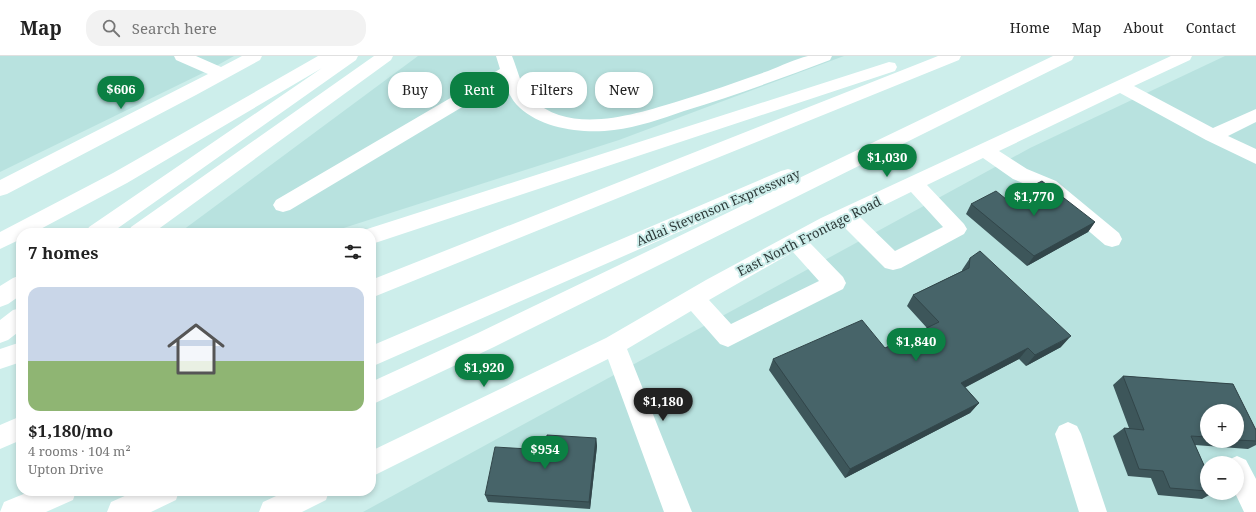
<!DOCTYPE html>
<meta charset="utf-8">
<style>
:root{--surface:#fff;--page:#f2f2f2;--text:#222;--muted:#767676;--line:#e0e0e0;--accent:#0b8043}
body{margin:0;font-family:"Noto Serif",serif;background:var(--page);color:var(--text);height:100vh;display:flex;flex-direction:column;font-size:15px;white-space:nowrap}
*{box-sizing:border-box;margin:0}
p{font-size:13px;color:var(--muted)}
.icon{flex:none;width:22px;height:22px;fill:none;stroke:currentColor;stroke-width:2;stroke-linecap:round;stroke-linejoin:round}
.map{position:relative;flex:1;overflow:hidden}
.details{position:absolute;left:16px;top:172px;width:360px;height:268px;display:flex;flex-direction:column;background:var(--surface);border-radius:16px;box-shadow:0 2px 6px #0003}
.details>*{flex:none}
.banner{position:absolute;left:388px;top:16px;width:380px;height:36px;display:flex;gap:8px}
.tools{position:absolute;left:1200px;top:348px;display:grid;gap:8px}
.tools a{display:grid;place-items:center;width:44px;height:44px;border-radius:50%;background:var(--surface);box-shadow:0 2px 6px #0003;font-size:20px}
.price{position:absolute;translate:-50% -34px;padding:0 9px;border-radius:14px;background:var(--accent);color:#fff;font-size:13px;line-height:26px;filter:drop-shadow(0 1px 2px #0008)}
.price::after{content:'';position:absolute;left:50%;top:24px;width:12px;height:9px;margin-left:-6px;background:inherit;clip-path:polygon(0 0,100% 0,50% 100%)}
.price.selected{background:#222;color:#fff}
ul{padding:0;list-style:none}
li{display:grid;align-content:center;gap:8px;height:212px;padding:0 12px}
li span{display:grid;place-items:center;height:124px;border-radius:12px;color:#555}
li>.icon{margin-inline-start:auto}
span .icon{width:72px;height:72px;fill:#fffc;stroke-width:1}
li b{font-size:17px}
h2{display:flex;justify-content:space-between;align-items:center;height:48px;padding:0 12px;font-size:17px}
.pill{padding:0 14px;border-radius:16px;background:var(--surface);box-shadow:0 2px 6px #0003;font-size:14px;line-height:36px}
.pill.selected{background:var(--accent);color:#fff}
header{display:flex;align-items:center;gap:24px;box-sizing:border-box;height:56px;padding:0 20px;background:var(--surface);border-bottom:1px solid var(--line)}
header strong{font-size:19px}
nav{display:flex;gap:22px;margin-inline-start:auto;font-size:14px}
.search{width:280px;height:36px;background:var(--page);display:flex;align-items:center;gap:10px;box-sizing:border-box;padding:0 14px;border-radius:16px;color:var(--muted);font-size:15px}
.map>svg:first-child{display:block}
.built{fill:#b8e2df;fill-rule:evenodd}
.lines{fill:none;stroke-linecap:round;stroke-linejoin:round}
.minor{fill:#fff;fill-rule:evenodd}
.highway{fill:#fff;fill-rule:evenodd}
.wall{fill:#3d565a;fill-rule:evenodd}
.shaded-wall{fill:#32464a}
.building{fill:#476469;stroke:#32464a}
.labels{text-anchor:middle;dominant-baseline:central;stroke-width:4;stroke-linejoin:round;paint-order:stroke}
.street-label{font-size:13px;fill:#2d3a39;stroke:#cdeeeb}
</style>
<header>
<strong>Map</strong>
<div class="search"><svg class="icon" aria-label="search" viewBox="0 0 24 24"><circle cx="10" cy="10" r="6"/><path d="M15 15l6 6"/></svg>Search here</div>
<nav><a>Home</a><a>Map</a><a>About</a><a>Contact</a></nav>
</header>
<div class="map">
<svg width="1256" height="456" viewBox="0 0 1256 456">
<rect width="100%" height="100%" fill="#cdeeeb"/>
<path class="built" d="M0,0h234l-25,14 -209,102z
M418,0h426l-225,84 -291,93h-149z
M1225,0h31v456h-893l667,-364zM1207,355h30v30h-30zM1207,407h30v30h-30z"/>
<g class="lines">
<path class="minor" d="M174,0h22l25,11 21,-11h20l-2,4 -64,35 -189,99 -7,2v-16l208,-106 -32,-14z
M496,0h16c6,14 9,33 20,43 39,37 104,15 147,2 30,-9 60,-20 89,-30 13,-5 27,-12 40,-15 8,0 17,0 24,0l-2,4c-48,18 -96,36 -146,51 -23,8 -46,16 -70,19 -30,4 -71,-1 -94,-22 -8,-7 -12,-17 -16,-26l-214,128 -7,2 -7,-2 -3,-5 3,-5 224,-131z
M1171,0h21l-2,4 -56,26 79,42 43,-19v13l-28,14 28,13v15l-50,-24 -86,-47 -121,58 28,18 29,12 63,52 3,6 -3,6 -7,2 -7,-2 -63,-54 -29,-12 -30,-21 -56,27 37,39 3,5 -3,5 -63,34 -8,2 -8,-2 -43,-43 -32,18 33,34 3,6 -3,6 -115,58 -8,-3 -29,-33 -64,38 65,163h-28l-56,-153 -237,118v-26l235,-113 100,-58 115,-62zM911,136l32,35 -48,24 -35,-34zM793,196l26,29 -88,43 -22,-24z
M1068,366l9,4 4,8 26,78h-28l-24,-78 4,-8z
M1237,400l9,4 10,19v33h-12l-9,-19h2v-30h-11l2,-3z
M287,435h42l-3,9 -24,12h-43l4,-10z"/>
<path class="highway" d="M318,0h40l-2,4 -245,173h-25l3,-6 233,-159 -195,115 -94,50h-12v6l-21,10v-17l113,-59z
M374,0h19l-2,4 -238,173h-25l3,-6z
M938,0h23l-2,4 -588,238v-18z
M1053,0h21l-2,4 -578,287 -123,58v-23l107,-49 303,-146 -410,180v-21l410,-175 7,-2 7,2 3,5 -3,4z
M889,6l6,1 2,4 -2,4 -517,171 -7,2v-11h-9l2,-3z
M21,219v20l-13,9 -8,3v-21l13,-8z
M21,252v22l-13,10 -8,3v-23l13,-10z
M21,286v20l-21,7v-20z
M21,360v24l-21,9v-24z
M31,435h45l-3,9 -27,12h-46l4,-10z
M136,435h43l-3,9 -25,12h-44l4,-10z"/>
</g>
<path class="wall" d="M1006,143l89,23 -7,10 -61,34 -61,-52 5,-10z
M970,202l91,89 -35,19 -7,-7 -54,28 14,16 -9,10 -125,65 -76,-108 4,-11 112,-11 42,-20 -20,-22 6,-11 49,-24v-1z
M1123,320l110,8 23,46v15l-8,4 -53,-4 12,27v21h6l-11,6 -44,-4 -7,-17 -23,-2 -15,-40 11,-8h5l-16,-43zM1207,355h30v30h-30z
M596,382l1,8 -7,63 -102,-7 -3,-7 60,-45z"/>
<path class="shaded-wall" d="M1095,166l-7,10 -61,34 7,-10z
M1071,280l-10,11 -35,19 9,-11z
M1028,292l-9,11 -66,35 8,-11z
M979,347l-9,10 -125,65 5,-9z
M596,382l1,8 -7,63 -1,-7z"/>
<path class="building" d="M1042,125l53,41 -61,34 -63,-52 25,-13 10,8z
M980,195l91,85 -36,19 -7,-7 -67,35 18,20 -129,66 -77,-110 89,-39 23,28 54,-26 -26,-27 56,-27 1,-10z
M1123,320l110,8 23,46v11l-19,-1v-29h-30v26l-16,-1 16,36v19l-37,-3 -7,-17 -24,-2 -15,-41 20,2z
M547,379l49,3 -7,64 -104,-7 10,-48 50,3z"/>
<g class="labels">
<g class="street-label">
<text transform="translate(718 151) rotate(-23)">Adlai Stevenson Expressway</text>
<text transform="translate(809 180) rotate(-27)">East North Frontage Road</text>
</g>
</g>
</svg>
<div class="tools">
<a>+</a>
<a>−</a>
</div>
<b class="price" style="left:121px;top:54px">$606</b>
<b class="price" style="left:887px;top:122px">$1,030</b>
<b class="price" style="left:1034px;top:161px">$1,770</b>
<b class="price" style="left:916px;top:306px">$1,840</b>
<b class="price" style="left:484px;top:332px">$1,920</b>
<b class="price selected" style="left:663px;top:366px">$1,180</b>
<b class="price" style="left:545px;top:414px">$954</b>
<div class="banner">
<a class="pill">Buy</a>
<a class="pill selected">Rent</a>
<a class="pill">Filters</a>
<a class="pill">New</a>
</div>
<section class="details">
<h2>7 homes<svg class="icon" aria-label="filters" viewBox="0 0 24 24"><path d="M4 7h16M4 17h16"/><circle cx="9" cy="7" r="2"/><circle cx="15" cy="17" r="2"/></svg></h2>
<ul>
<li><span style="background:linear-gradient(#c9d6e8 60%,#8fb573 0)"><svg class="icon" aria-label="home" viewBox="0 0 24 24"><path d="M3 11l9-7 9 7M6 9v11h12V9"/></svg></span><div><b>$1,180/mo</b><p>4 rooms · 104 m²</p><p>Upton Drive</p></div></li>
</ul>
</section>
</div>
